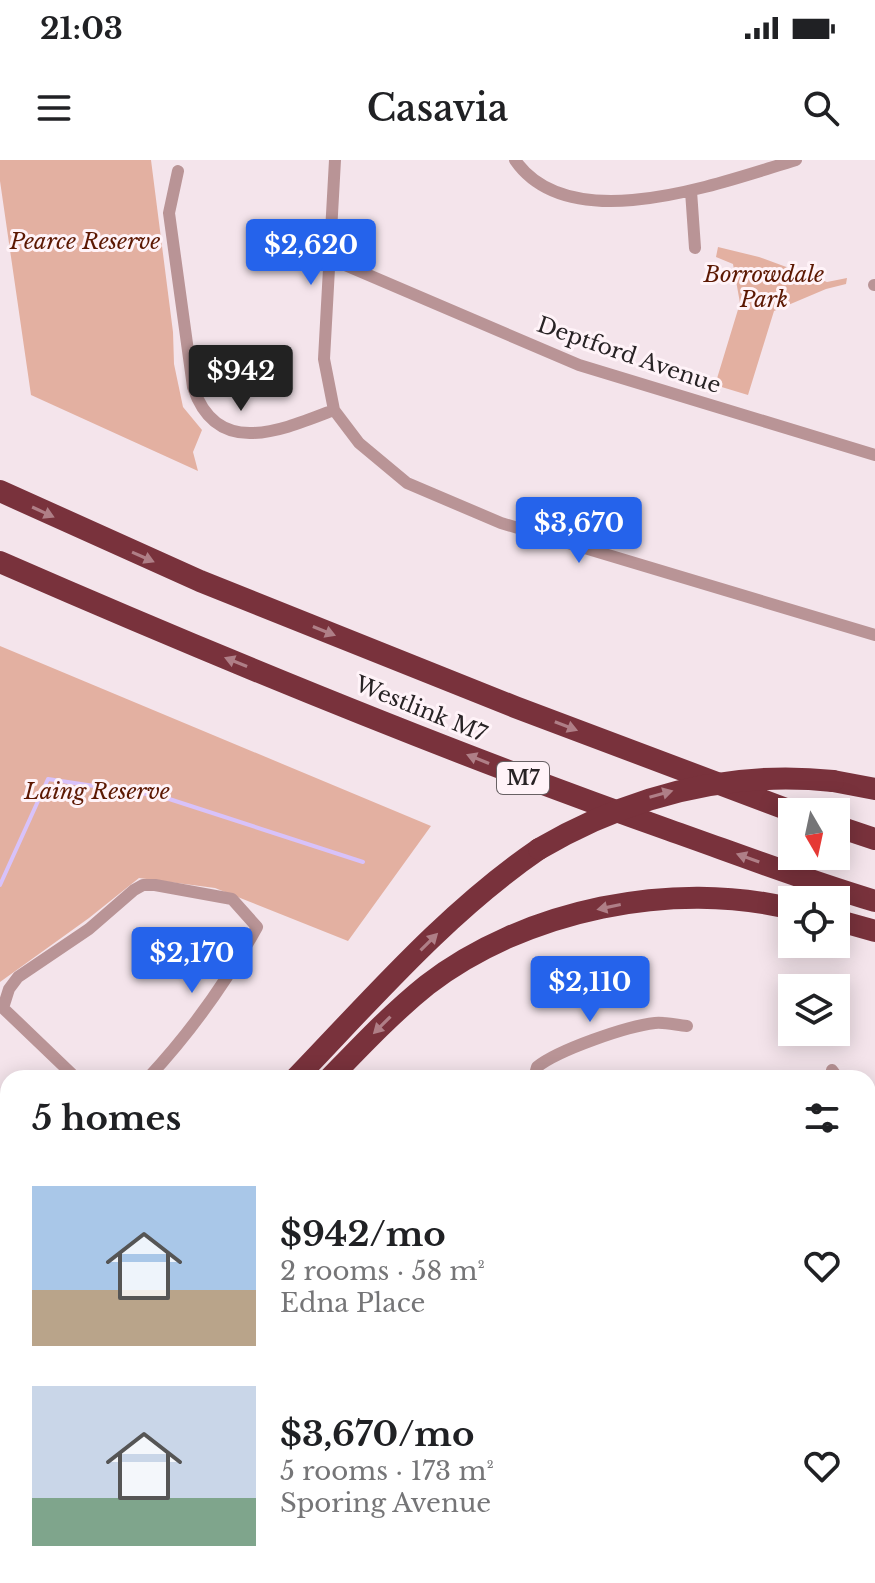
<!DOCTYPE html>
<meta charset="utf-8">
<style>
:root{--surface:#fff;--page:#f2f2f2;--text:#202124;--muted:#757577;--accent:#2563eb}
body{margin:0;font-family:"Libre Baskerville",serif;background:var(--page);color:var(--text);height:100vh;display:flex;flex-direction:column;font-size:30px;white-space:nowrap}
*{box-sizing:border-box;margin:0}
p{font-size:26px;color:var(--muted)}
.icon{flex:none;width:44px;height:44px;fill:none;stroke:currentColor;stroke-width:2;stroke-linecap:round;stroke-linejoin:round}
.map{position:relative;flex:1;overflow:hidden}
.side{position:absolute;left:0px;top:910px;width:876px;height:514px;display:flex;flex-direction:column;background:var(--surface);border-radius:24px 24px 0 0;box-shadow:0 4px 20px #0003}
.side>*{flex:none}
.needle{width:52px;rotate:171deg}
.tools{position:absolute;left:778px;top:638px;display:grid;gap:16px}
.tools a{display:grid;place-items:center;width:72px;height:72px;border-radius:0px;background:var(--surface);box-shadow:0 4px 20px #0003;font-size:40px}
.price{position:absolute;translate:-50% -68px;padding:0 18px;border-radius:8px;background:var(--accent);color:#fff;font-size:26px;line-height:52px;filter:drop-shadow(0 2px 4px #0008)}
.price::after{content:'';position:absolute;left:50%;top:48px;width:24px;height:18px;margin-left:-12px;background:inherit;clip-path:polygon(0 0,100% 0,50% 100%)}
.price.on{background:#222;color:#fff}
ul{padding:0;list-style:none}
li{display:flex;align-items:center;gap:24px;height:200px;padding:0 32px}
li span{display:grid;place-items:center;flex:none;width:224px;height:160px;border-radius:0px;color:#555}
li>.icon{margin-inline-start:auto}
span .icon{width:96px;height:96px;fill:#fffc;stroke-width:1}
li b{font-size:34px}
h2{display:flex;justify-content:space-between;align-items:center;height:96px;padding:0 32px;font-size:34px}
.status{display:flex;justify-content:space-between;align-items:center;height:56px;padding:0 40px;background:var(--surface);direction:ltr}
.status svg{height:22px;fill:currentColor}
header{display:flex;justify-content:space-between;align-items:center;height:104px;padding:0 32px;background:var(--surface);font-size:36px;font-weight:600}
.map>svg:first-child{display:block}
.green{fill:#e3b0a1}
.lines{fill:none;stroke-linecap:round;stroke-linejoin:round}
.stream{stroke:#d8c2fa;stroke-width:4}
.minor{stroke:#b99496;stroke-width:12}
.tertiary{stroke:#b99496;stroke-width:14}
.motorway{stroke:#79323c;stroke-width:22}
.motorway-bridge{stroke:#79323c;stroke-width:22}
.oneway{fill:#af7f87}
.labels{text-anchor:middle;dominant-baseline:central;stroke-width:6;stroke-linejoin:round;paint-order:stroke}
.shield{fill:#fff3f8;stroke:#686164;stroke-width:2}
.shield-label{font-size:20px;font-weight:bold;fill:#282325}
.park-label{font-size:22px;font-style:italic;fill:#5c1802;stroke:#fff3f8}
.street-label{font-size:22px;fill:#282325;stroke:#fff3f8}
</style>
<div class="status"><b>21:03</b><svg viewBox="0 0 49 12"><path d="M0 12V9h3v3zM5 12V6h3v6zM10 12V3h3v9zM15 12V0h3v12zM26 1h20v11H26zM47 4h2v5h-2z"/></svg></div>
<header><svg class="icon" aria-label="menu" viewBox="0 0 24 24"><path d="M4 6h16M4 12h16M4 18h16"/></svg>Casavia<svg class="icon" aria-label="search" viewBox="0 0 24 24"><circle cx="10" cy="10" r="6"/><path d="M15 15l6 6"/></svg></header>
<div class="map">
<svg width="875" height="1423" viewBox="0 0 875 1423">
<rect width="100%" height="100%" fill="#f4e4eb"/>
<path class="green" d="M0,0h151l22,172 1,32 9,43 19,23 -9,22 5,19 -167,-76 -31,-214z
M718,87l41,10 68,25 20,-4 -1,6 -20,5 -52,22 -26,84 -33,-10 25,-82 -7,-39 -17,-7z
M0,486l431,180 -83,115 -133,-53 -76,-10 -50,40 -89,64z"/>
<g class="lines">
<path class="stream" d="M0,725l48,-106 112,17 203,66"/>
<path class="minor" d="M335,0l-11,199 10,51 25,33 48,40 94,40 374,112
M515,0c55,80 207,22 281,0
M178,11l-9,42 24,174c24,72 89,43 141,23
M691,31l4,57
M331,99l248,106 296,90
M874,125h1
M3,848l6,-19 9,-12 71,-48 45,-39 9,-5h12l77,14 25,28c-30,54 -67,106 -109,151
M3,848l73,70
M832,910l6,8
M534,918l3,-11c21,-17 90,-41 118,-44 10,-1 21,2 32,3
M868,959l7,9
M868,997l7,-8
M0,1077l8,-9"/>
<path class="tertiary" d="M151,1416l3,7"/>
<path class="motorway" d="M0,331l200,90 315,126 279,105
M0,402c220,96 443,188 669,268 68,24 136,50 206,71
M833,621l42,8
M836,666l39,13
M836,760l39,11
M296,918c77,-80 151,-166 243,-229
M330,918c31,-32 62,-65 97,-93 97,-75 247,-106 365,-76
M0,1226l8,-9
M3,1259l5,-6"/>
<path class="motorway-bridge" d="M539,689c91,-53 189,-79 294,-68"/>
</g>
<defs><path id="oneway-solid" d="M-6-.8H1V-3.2L6.5 0L1 3.2V.8H-6Z" transform="scale(2)"/></defs>
<g class="oneway">
<use href="#oneway-solid" transform="translate(43 352) rotate(25)"/>
<use href="#oneway-solid" transform="translate(143 397) rotate(24)"/>
<use href="#oneway-solid" transform="translate(324 471) rotate(22)"/>
<use href="#oneway-solid" transform="translate(236 502) rotate(-158)"/>
<use href="#oneway-solid" transform="translate(566 566) rotate(21)"/>
<use href="#oneway-solid" transform="translate(478 599) rotate(-158)"/>
<use href="#oneway-solid" transform="translate(661 634) rotate(-16)"/>
<use href="#oneway-solid" transform="translate(748 698) rotate(-160)"/>
<use href="#oneway-solid" transform="translate(609 747) rotate(168)"/>
<use href="#oneway-solid" transform="translate(429 782) rotate(-45)"/>
<use href="#oneway-solid" transform="translate(382 865) rotate(135)"/>
</g>
<g class="labels">
<rect class="shield" x="497" y="602" width="52" height="32" rx="6"/>
<g class="shield-label">
<text x="523" y="618">M7</text>
</g>
<g class="park-label">
<text x="85" y="81">Pearce Reserve</text>
<text x="764" y="114">Borrowdale<tspan x="764" dy="25">Park</tspan></text>
<text x="97" y="631">Laing Reserve</text>
</g>
<g class="street-label">
<text transform="translate(629 195) rotate(19)">Deptford Avenue</text>
<text transform="translate(421 549) rotate(22)">Westlink M7</text>
</g>
</g>
</svg>
<div class="tools">
<a><svg class="needle" viewBox="-14 -14 28 28"><path d="M0-13l5 13h-10z" fill="#e53935"/><path d="M0 13l5-13h-10z" fill="#757577"/></svg></a>
<a><svg class="icon" aria-label="locate" viewBox="0 0 24 24"><circle cx="12" cy="12" r="6"/><path d="M12 2v4M12 18v4M2 12h4M18 12h4"/></svg></a>
<a><svg class="icon" aria-label="layers" viewBox="0 0 24 24"><path d="M12 4l9 5-9 5-9-5zM3 14l9 5 9-5"/></svg></a>
</div>
<b class="price" style="left:311px;top:127px">$2,620</b>
<b class="price on" style="left:241px;top:253px">$942</b>
<b class="price" style="left:579px;top:405px">$3,670</b>
<b class="price" style="left:192px;top:835px">$2,170</b>
<b class="price" style="left:590px;top:864px">$2,110</b>
<section class="side">
<h2>5 homes<svg class="icon" aria-label="filters" viewBox="0 0 24 24"><path d="M4 7h16M4 17h16"/><circle cx="9" cy="7" r="2"/><circle cx="15" cy="17" r="2"/></svg></h2>
<ul>
<li><span style="background:linear-gradient(#a9c7e8 65%,#b9a48a 0)"><svg class="icon" aria-label="home" viewBox="0 0 24 24"><path d="M3 11l9-7 9 7M6 9v11h12V9"/></svg></span><div><b>$942/mo</b><p>2 rooms · 58 m²</p><p>Edna Place</p></div><svg class="icon" aria-label="heart" viewBox="0 0 24 24"><path d="M12 20l-8-8c-3-5 5-10 8-4 3-6 11-1 8 4z"/></svg></li>
<li><span style="background:linear-gradient(#c9d6e8 70%,#7fa58c 0)"><svg class="icon" aria-label="home" viewBox="0 0 24 24"><path d="M3 11l9-7 9 7M6 9v11h12V9"/></svg></span><div><b>$3,670/mo</b><p>5 rooms · 173 m²</p><p>Sporing Avenue</p></div><svg class="icon" aria-label="heart" viewBox="0 0 24 24"><path d="M12 20l-8-8c-3-5 5-10 8-4 3-6 11-1 8 4z"/></svg></li>
</ul>
</section>
</div>
